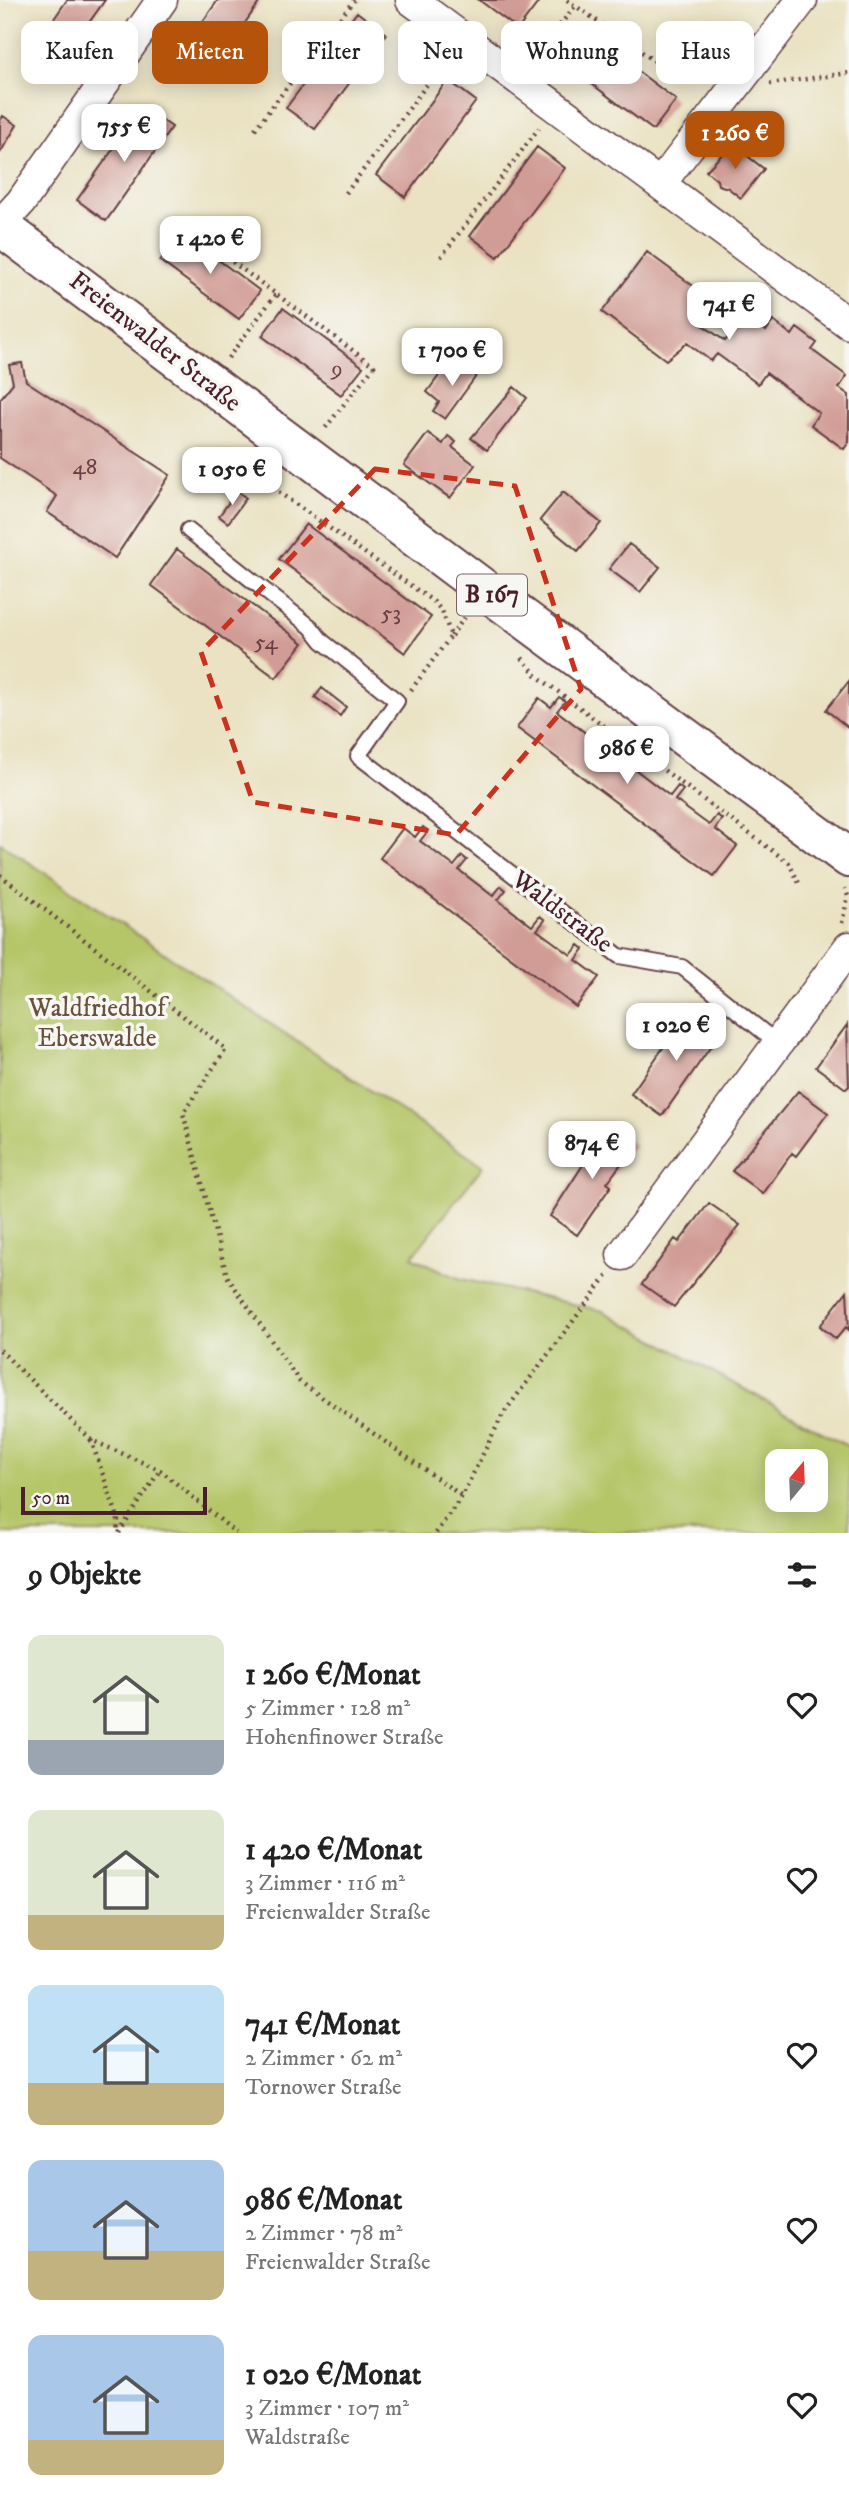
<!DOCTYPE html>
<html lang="de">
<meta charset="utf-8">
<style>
:root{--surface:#fff;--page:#f2f2f2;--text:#222;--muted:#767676;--accent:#b45309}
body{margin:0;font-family:"IM FELL DW Pica",serif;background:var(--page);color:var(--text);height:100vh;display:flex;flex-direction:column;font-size:26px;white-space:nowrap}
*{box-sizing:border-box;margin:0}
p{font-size:23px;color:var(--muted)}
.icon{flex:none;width:38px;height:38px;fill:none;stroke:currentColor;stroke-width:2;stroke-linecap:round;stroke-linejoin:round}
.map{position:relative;height:1533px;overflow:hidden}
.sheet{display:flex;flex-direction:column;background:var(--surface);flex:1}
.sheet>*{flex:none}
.hud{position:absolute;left:21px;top:21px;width:808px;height:63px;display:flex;gap:14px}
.needle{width:46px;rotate:19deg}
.buttons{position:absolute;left:765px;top:1449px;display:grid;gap:14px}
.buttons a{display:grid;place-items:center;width:63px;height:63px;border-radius:14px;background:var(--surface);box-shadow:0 4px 18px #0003;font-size:35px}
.scale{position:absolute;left:21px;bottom:18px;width:186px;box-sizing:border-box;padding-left:7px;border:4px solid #4a1f2b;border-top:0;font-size:19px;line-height:24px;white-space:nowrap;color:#4a1f2b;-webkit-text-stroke:5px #f6f6f2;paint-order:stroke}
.price{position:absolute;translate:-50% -60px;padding:0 16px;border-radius:14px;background:#fff;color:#222;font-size:23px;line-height:46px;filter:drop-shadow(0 2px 4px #0008)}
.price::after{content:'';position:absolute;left:50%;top:42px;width:21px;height:16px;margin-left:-10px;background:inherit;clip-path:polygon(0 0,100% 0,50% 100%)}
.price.on{background:var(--accent);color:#fff}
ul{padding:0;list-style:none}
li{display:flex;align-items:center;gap:21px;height:175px;padding:0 28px}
li span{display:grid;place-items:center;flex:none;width:196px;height:140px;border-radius:14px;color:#555}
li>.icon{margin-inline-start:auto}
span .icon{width:84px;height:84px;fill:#fffc;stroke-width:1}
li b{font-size:30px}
h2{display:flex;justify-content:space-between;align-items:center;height:84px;padding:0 28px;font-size:30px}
.chip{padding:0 24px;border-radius:14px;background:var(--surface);box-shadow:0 4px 18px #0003;font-size:24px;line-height:63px}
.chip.on{background:var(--accent);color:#fff}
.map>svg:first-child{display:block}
.green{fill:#b5c669;stroke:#80724a;stroke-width:2;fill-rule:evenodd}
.building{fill:#d19c95}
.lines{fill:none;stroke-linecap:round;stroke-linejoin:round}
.lane-casing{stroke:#623c42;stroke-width:18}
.street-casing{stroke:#623c42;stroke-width:33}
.primary-casing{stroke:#623c42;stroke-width:42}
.path{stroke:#623c42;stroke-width:4.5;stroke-dasharray:2 5;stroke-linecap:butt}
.lane{stroke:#fff;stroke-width:14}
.street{stroke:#fff;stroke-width:30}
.primary{stroke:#fff;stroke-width:38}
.marked{fill:none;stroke:#c8321e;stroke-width:5;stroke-dasharray:14 9;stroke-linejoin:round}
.labels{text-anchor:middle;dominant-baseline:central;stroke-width:7;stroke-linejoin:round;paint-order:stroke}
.number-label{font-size:23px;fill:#6c3e46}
.shield{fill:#f6f6f2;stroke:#7e6067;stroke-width:2}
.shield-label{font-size:24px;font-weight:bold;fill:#4a1f2b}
.street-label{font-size:26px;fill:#4a1f2b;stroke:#f6f6f2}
.park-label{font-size:26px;fill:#6a513e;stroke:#f6f6f2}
</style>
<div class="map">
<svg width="849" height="1533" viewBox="0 0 849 1533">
<rect width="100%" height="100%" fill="#f6f6f2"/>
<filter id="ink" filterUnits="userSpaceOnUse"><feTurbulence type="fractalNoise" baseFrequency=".0143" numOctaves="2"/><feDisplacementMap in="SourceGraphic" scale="14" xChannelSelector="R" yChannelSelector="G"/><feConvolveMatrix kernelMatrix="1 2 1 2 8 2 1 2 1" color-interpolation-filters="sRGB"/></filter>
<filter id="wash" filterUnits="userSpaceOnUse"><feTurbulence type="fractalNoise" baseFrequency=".00686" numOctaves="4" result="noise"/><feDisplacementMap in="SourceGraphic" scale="28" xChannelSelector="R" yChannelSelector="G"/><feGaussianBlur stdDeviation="1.57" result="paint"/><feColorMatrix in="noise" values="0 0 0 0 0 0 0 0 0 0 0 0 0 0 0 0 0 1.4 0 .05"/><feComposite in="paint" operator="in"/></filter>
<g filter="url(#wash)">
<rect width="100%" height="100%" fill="#eae2c2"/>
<path class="green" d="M0,843l483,323 -71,91 46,21 145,33 246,136v86h-849zM777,1461h39v39h-39z"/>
<g id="blocks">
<path class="building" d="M67,0h38l-51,72 -25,-17z
M218,0h43l-38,54 -29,-20z
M479,0h61l-22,29z
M357,12l29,22 -71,95 -29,-21z
M587,33l89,67 -23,30 -89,-67z
M448,80l28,21 -71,96 -29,-22z
M143,107l29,20 -66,94 -29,-21z
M3,116l14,9 -17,28v-32z
M732,144l32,25 -23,29 -13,-10 -10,-3 -1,-5 -11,-9z
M537,147l28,21 -67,89 -28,-21z
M181,232l79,59 -21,28 -79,-58z
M647,252l68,50 -15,21 25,18 20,-26 21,16 7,-10 19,14 5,-7 20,15 -5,7 35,26 -8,12 10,7v47l-5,7 -33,-24 8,-12 -53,-40 -8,11 -41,-30 -6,7 -24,-18 -21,17 -64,-48z
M283,308l80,59 -22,28 -79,-59z
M471,360l11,8 -37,51 -12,-8 6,-9 -12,-10 17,-23 13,10z
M22,363l4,18 144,94 -55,83 -68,-46 10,-16 -57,-38v-59l13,-16 -4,-18z
M514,387l13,11 -40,52 -16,-12z
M428,433l15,11 5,-8 8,6 -4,5 23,18 -25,33 -46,-33z
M237,491l9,7 -18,25 -9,-7z
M563,492l38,31 -23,28 -38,-31z
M306,524l125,93 -26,36 -126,-94z
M629,544l31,23 -20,25 -31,-23z
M177,549l126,94 -27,35 -125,-93z
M849,681v47l-23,-18z
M322,688l24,19 -6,9 -25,-19z
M559,697l6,4 -8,10 34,26 8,-11 5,4 -8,11 35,25 7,-10 6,4 -8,10 34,26 8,-10 5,4 -8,10 34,25 8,-10 5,4 -7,10 22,17 -23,30 -197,-148 22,-30 12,9z
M423,827l5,4 -8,10 34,25 8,-10 5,4 -8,10 34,26 8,-10 5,4 -8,10 34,26 8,-10 5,4 -8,10 34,25 8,-10 5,4 -8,11 23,17 -23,30 -196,-149 23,-30 12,9z
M690,1009l31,23 -59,84 -31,-22z
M847,1025l2,61 -3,3 -30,-22z
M798,1091l30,22 -32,43 -4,-3 -29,41 -31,-23z
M608,1126l27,19 -28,38 4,3 -34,49 -27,-19z
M709,1203l31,22 -66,82 -32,-23 33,-45 4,3z
M847,1291l2,39 -3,-3 -10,12 -16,-13z"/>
</g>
</g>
<g filter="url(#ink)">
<use href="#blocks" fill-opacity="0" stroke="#623c42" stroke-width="2"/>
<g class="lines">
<g class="lane-casing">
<path id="lane" d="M188,530l123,97 11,14 75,60 -39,55 261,200 63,11 94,75"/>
</g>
<g class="street-casing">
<path id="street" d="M411,0l438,324
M660,184l142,-184
M0,225l21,-23 141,-202
M622,1255l227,-308"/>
</g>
<g class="primary-casing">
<path id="primary" d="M0,226l492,369 357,263"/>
</g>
<path class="path" d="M567,0l115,80
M534,58l41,-52
M770,84l79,-11
M255,129l99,-129
M346,193l100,-134
M193,233l181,133 -51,65
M441,257l98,-129
M228,358l48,-64
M247,448l-11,14 198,140 8,9 9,25 -40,54
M451,636l17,-23
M522,658l15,18 252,187 10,20
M0,875l226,174 -43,64 44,163 72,105 163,115
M842,923l6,-27 -3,-8
M0,1350l91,90 69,30 76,63
M91,1440l27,78 -1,15
M119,1533l41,-63
M436,1533l26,-37 41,-82 104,-138"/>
<use href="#lane" class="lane"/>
<use href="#street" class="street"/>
<use href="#primary" class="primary"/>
</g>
</g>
<path class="marked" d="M375,469l140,17 66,203 -125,146 -203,-33 -52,-150z"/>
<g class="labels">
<g class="number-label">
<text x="337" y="369">9</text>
<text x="85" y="467">48</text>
<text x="391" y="613">53</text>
<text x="266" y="642">54</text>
</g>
<rect class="shield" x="457" y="574.5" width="70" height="41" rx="5"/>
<g class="shield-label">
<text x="492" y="595">B 167</text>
</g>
<g class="street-label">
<text transform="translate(155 342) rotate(38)">Freienwalder Straße</text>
<text transform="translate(562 912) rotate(37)">Waldstraße</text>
</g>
<g class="park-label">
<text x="97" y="1008">Waldfriedhof<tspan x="97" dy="30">Eberswalde</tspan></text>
</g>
</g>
</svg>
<div class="buttons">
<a><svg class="needle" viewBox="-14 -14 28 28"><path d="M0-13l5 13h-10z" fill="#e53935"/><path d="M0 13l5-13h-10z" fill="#767676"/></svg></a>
</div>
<div class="scale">50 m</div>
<b class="price" style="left:124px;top:164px">755 €</b>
<b class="price on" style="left:735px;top:171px">1 260 €</b>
<b class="price" style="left:210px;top:276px">1 420 €</b>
<b class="price" style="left:729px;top:342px">741 €</b>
<b class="price" style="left:452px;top:388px">1 700 €</b>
<b class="price" style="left:232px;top:507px">1 050 €</b>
<b class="price" style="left:627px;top:786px">986 €</b>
<b class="price" style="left:676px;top:1063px">1 020 €</b>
<b class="price" style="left:592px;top:1181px">874 €</b>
<div class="hud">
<a class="chip">Kaufen</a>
<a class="chip on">Mieten</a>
<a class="chip">Filter</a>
<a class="chip">Neu</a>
<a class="chip">Wohnung</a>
<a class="chip">Haus</a>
</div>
</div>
<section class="sheet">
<h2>9 Objekte<svg class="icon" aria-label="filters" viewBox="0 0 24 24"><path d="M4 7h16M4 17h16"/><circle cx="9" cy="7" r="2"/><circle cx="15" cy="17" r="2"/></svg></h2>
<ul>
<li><span style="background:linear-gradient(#dfe7d0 75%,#9aa5b1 0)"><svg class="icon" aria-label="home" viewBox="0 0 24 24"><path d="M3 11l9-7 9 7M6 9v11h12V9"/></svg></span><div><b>1 260 €/Monat</b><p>5 Zimmer · 128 m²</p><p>Hohenfinower Straße</p></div><svg class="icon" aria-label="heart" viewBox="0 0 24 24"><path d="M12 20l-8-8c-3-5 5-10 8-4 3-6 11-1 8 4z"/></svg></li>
<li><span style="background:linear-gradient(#dfe7d0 75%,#c2b280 0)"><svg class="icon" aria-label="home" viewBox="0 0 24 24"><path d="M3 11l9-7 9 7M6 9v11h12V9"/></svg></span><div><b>1 420 €/Monat</b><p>3 Zimmer · 116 m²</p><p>Freienwalder Straße</p></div><svg class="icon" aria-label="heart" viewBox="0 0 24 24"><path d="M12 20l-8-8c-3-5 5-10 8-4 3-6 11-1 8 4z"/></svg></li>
<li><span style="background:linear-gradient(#bfe0f5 70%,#c2b280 0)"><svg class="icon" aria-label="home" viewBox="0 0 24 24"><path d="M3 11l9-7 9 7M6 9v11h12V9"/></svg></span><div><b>741 €/Monat</b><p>2 Zimmer · 62 m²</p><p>Tornower Straße</p></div><svg class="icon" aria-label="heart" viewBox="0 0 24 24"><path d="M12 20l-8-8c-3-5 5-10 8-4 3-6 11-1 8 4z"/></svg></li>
<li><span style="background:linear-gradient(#a9c7e8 65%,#c2b280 0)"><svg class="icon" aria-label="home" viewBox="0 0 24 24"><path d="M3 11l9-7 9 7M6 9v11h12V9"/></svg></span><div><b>986 €/Monat</b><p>2 Zimmer · 78 m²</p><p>Freienwalder Straße</p></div><svg class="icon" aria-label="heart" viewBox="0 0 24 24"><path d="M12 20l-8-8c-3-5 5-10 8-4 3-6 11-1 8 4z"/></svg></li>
<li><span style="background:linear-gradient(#a9c7e8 75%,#c2b280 0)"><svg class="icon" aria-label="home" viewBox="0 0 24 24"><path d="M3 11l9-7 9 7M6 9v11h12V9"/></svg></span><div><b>1 020 €/Monat</b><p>3 Zimmer · 107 m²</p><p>Waldstraße</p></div><svg class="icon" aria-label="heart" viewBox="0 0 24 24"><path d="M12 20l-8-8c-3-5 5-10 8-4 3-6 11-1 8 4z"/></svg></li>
</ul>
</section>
